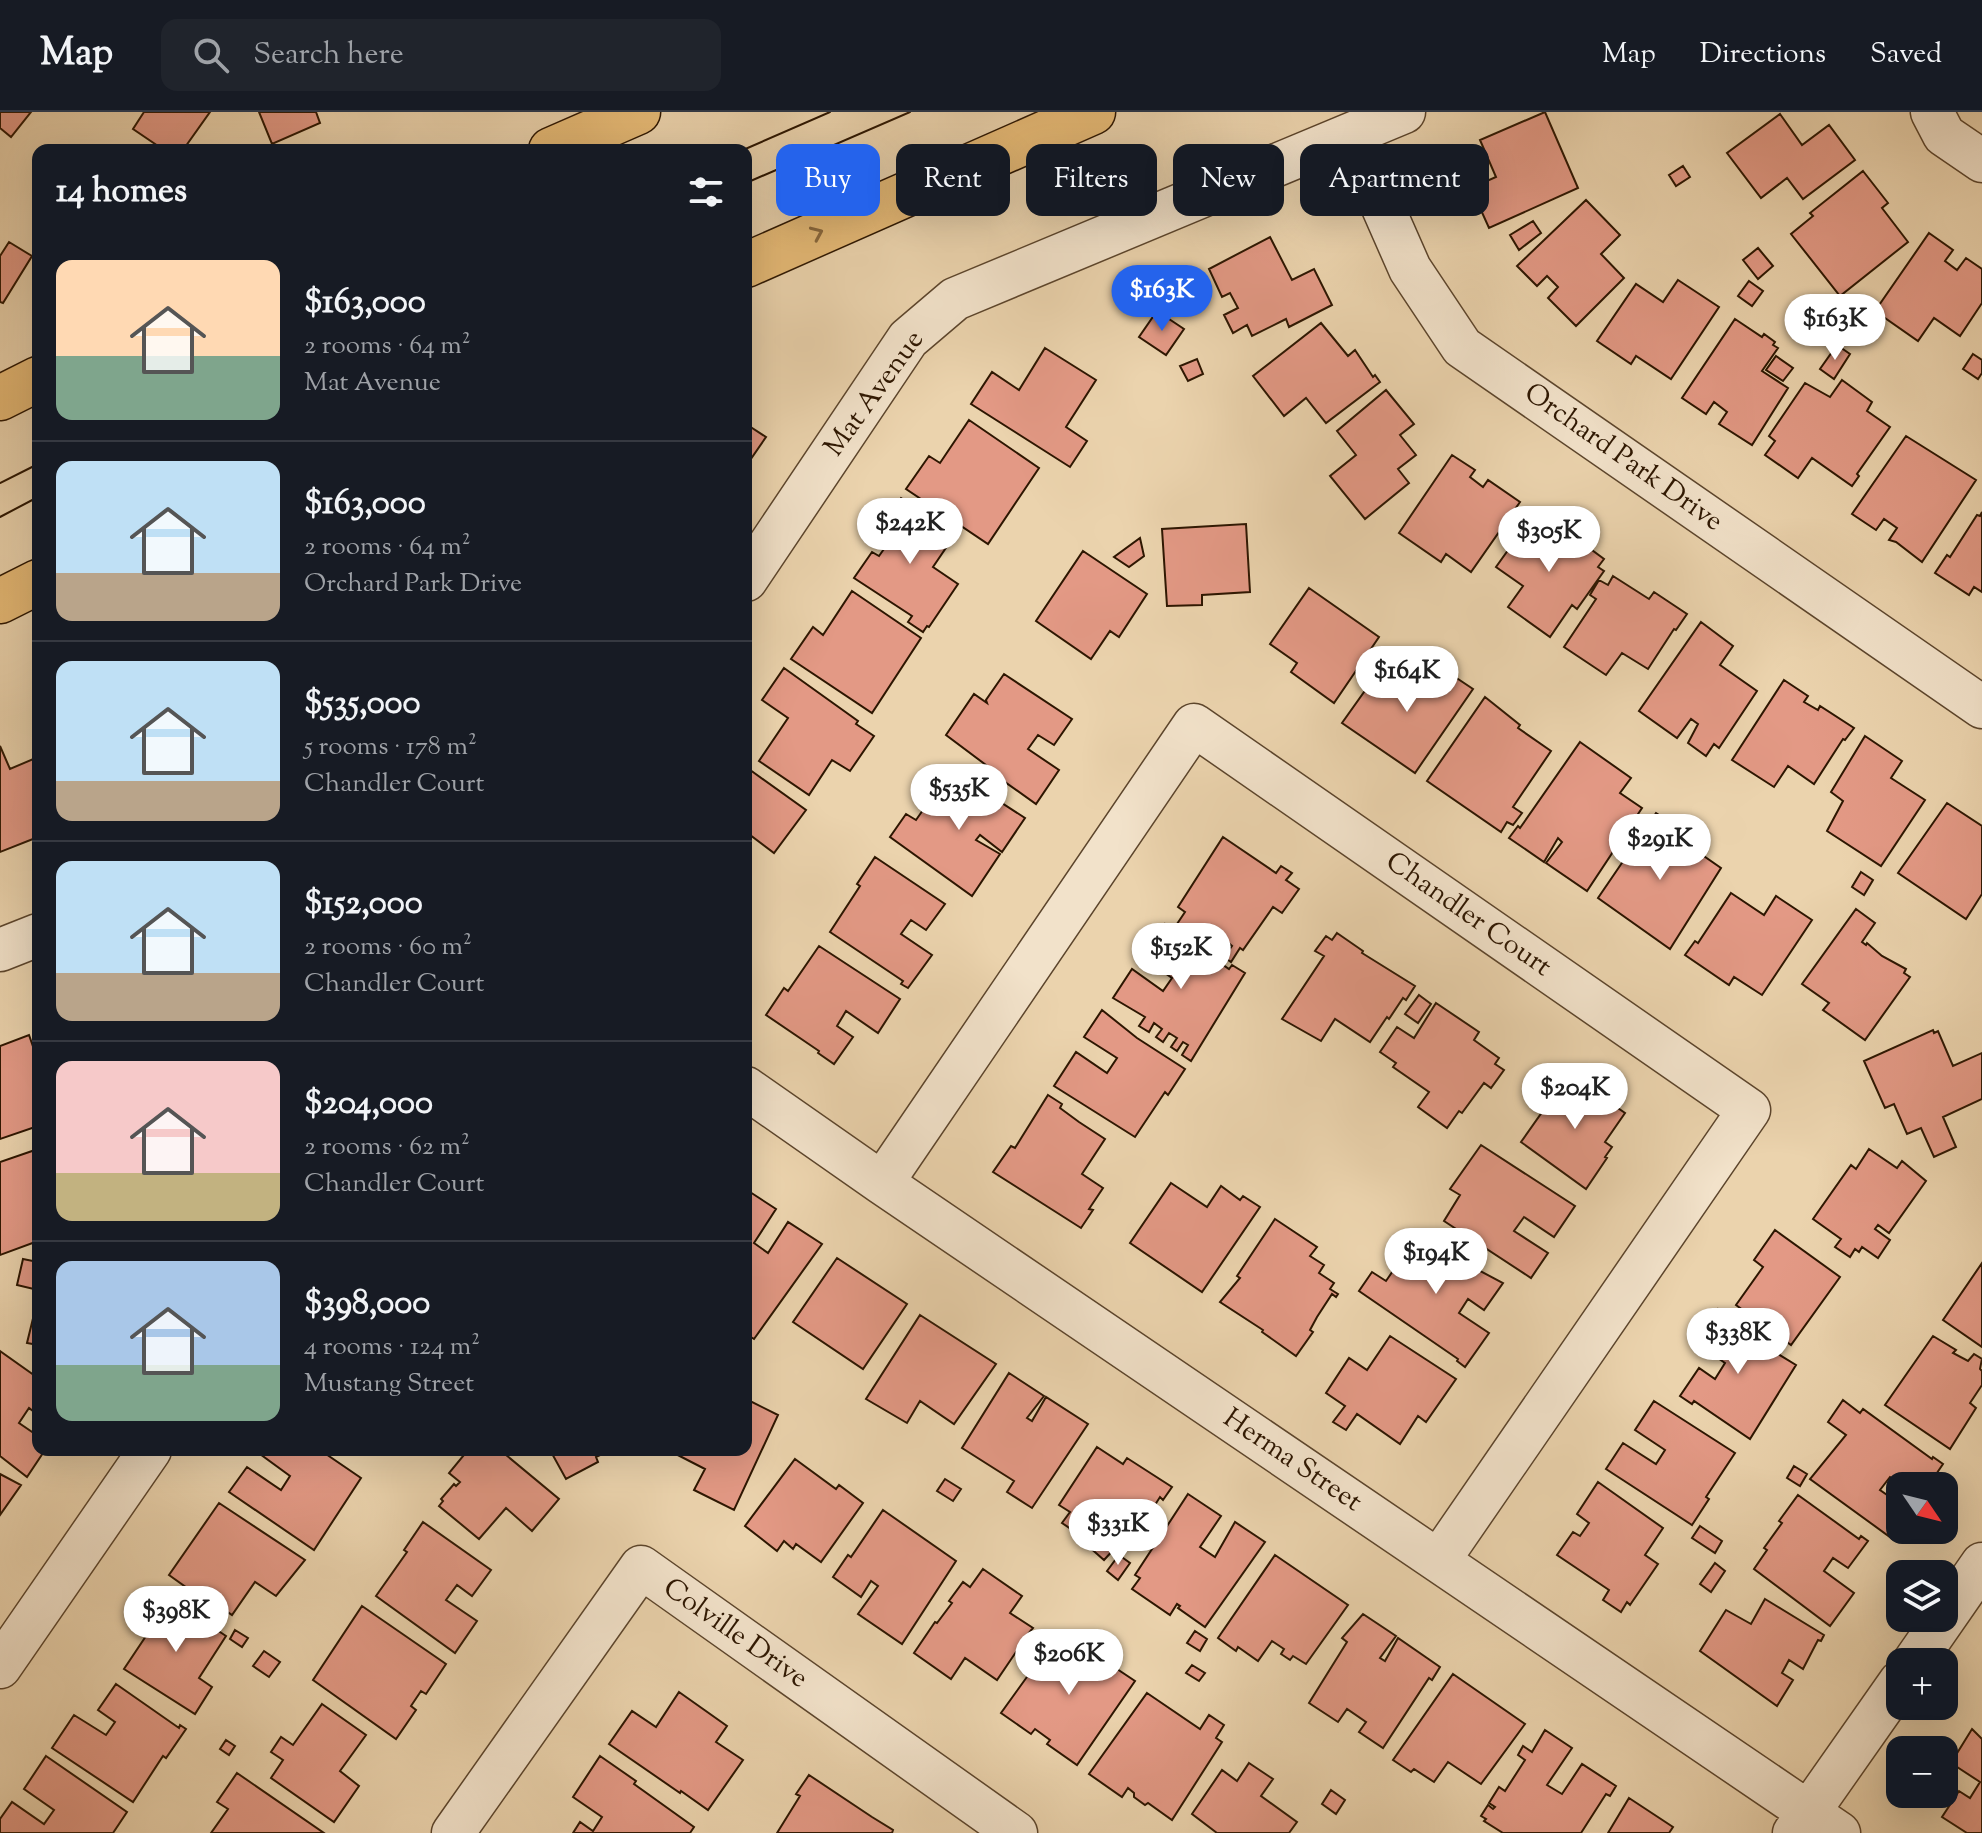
<!DOCTYPE html>
<meta charset="utf-8">
<style>
:root{--surface:#171b24;--page:#20242c;--text:#f1f3f6;--muted:#9ea1a6;--line:#363941;--accent:#2563eb}
body{margin:0;font-family:"Sorts Mill Goudy",serif;background:var(--page);color:var(--text);height:100vh;display:flex;flex-direction:column;font-size:30px;white-space:nowrap}
*{box-sizing:border-box;margin:0}
p{font-size:26px;color:var(--muted)}
.icon{flex:none;width:44px;height:44px;fill:none;stroke:currentColor;stroke-width:2;stroke-linecap:round;stroke-linejoin:round}
.map{position:relative;flex:1;overflow:hidden}
.details{position:absolute;left:32px;top:32px;width:720px;height:1312px;display:flex;flex-direction:column;background:var(--surface);border-radius:16px;box-shadow:0 8px 32px #0002}
.details>*{flex:none}
.guide{position:absolute;left:776px;top:32px;width:760px;height:72px;display:flex;gap:16px}
.needle{width:52px;rotate:125deg}
.tools{position:absolute;left:1886px;top:1360px;display:grid;gap:16px}
.tools a{display:grid;place-items:center;width:72px;height:72px;border-radius:16px;background:var(--surface);box-shadow:0 8px 32px #0002;font-size:40px}
.price{position:absolute;translate:-50% -68px;padding:0 18px;border-radius:28px;background:#fff;color:#222;font-size:26px;line-height:52px;filter:drop-shadow(0 2px 4px #0008)}
.price::after{content:'';position:absolute;left:50%;top:48px;width:24px;height:18px;margin-left:-12px;background:inherit;clip-path:polygon(0 0,100% 0,50% 100%)}
.price.selected{background:var(--accent);color:#fff}
ul{padding:0;list-style:none}
li{display:flex;align-items:center;gap:24px;height:200px;padding:0 24px}
li+li{border-top:2px solid var(--line)}
li span{display:grid;place-items:center;flex:none;width:224px;height:160px;border-radius:16px;color:#555}
li>.icon{margin-inline-start:auto}
span .icon{width:96px;height:96px;fill:#fffc;stroke-width:1}
li b{font-size:34px}
h2{display:flex;justify-content:space-between;align-items:center;height:96px;padding:0 24px;font-size:34px}
.pill{padding:0 28px;border-radius:16px;background:var(--surface);box-shadow:0 8px 32px #0002;font-size:28px;line-height:72px}
.pill.selected{background:var(--accent);color:#fff}
header{display:flex;align-items:center;gap:48px;box-sizing:border-box;height:112px;padding:0 40px;background:var(--surface);border-bottom:2px solid var(--line)}
header strong{font-size:38px}
nav{display:flex;gap:44px;margin-inline-start:auto;font-size:28px}
.search{width:560px;height:72px;background:var(--page);display:flex;align-items:center;gap:20px;box-sizing:border-box;padding:0 28px;border-radius:16px;color:var(--muted);font-size:30px}
.map>svg:first-child{display:block}
.building{fill:#e39985;stroke:#2d1601;stroke-width:2}
.lines{fill:none;stroke-linecap:round;stroke-linejoin:round}
.minor-casing{stroke:#5c452c;stroke-width:45}
.highway-casing{stroke:#2d1601;stroke-width:47}
.minor{stroke:#f2e2ca;stroke-width:42}
.highway{stroke:#e6ba76;stroke-width:44}
.tram{stroke:#2d1601;stroke-width:2}
.oneway{stroke:#8a683c}
.labels{text-anchor:middle;dominant-baseline:central;stroke-width:6;stroke-linejoin:round;paint-order:stroke}
.street-label{font-size:28px;fill:#2d1601;stroke:#f2e2ca}
</style>
<header>
<strong>Map</strong>
<div class="search"><svg class="icon" aria-label="search" viewBox="0 0 24 24"><circle cx="10" cy="10" r="6"/><path d="M15 15l6 6"/></svg>Search here</div>
<nav><a>Map</a><a>Directions</a><a>Saved</a></nav>
</header>
<div class="map">
<svg width="1982" height="1721" viewBox="0 0 1982 1721">
<rect width="100%" height="100%" fill="#ebd3ad"/>
<filter id="stains"><feTurbulence type="fractalNoise" baseFrequency=".0025" numOctaves="4"/><feColorMatrix values="0 0 0 0 .2 0 0 0 0 .09 0 0 0 0 .02 0 0 0 .5 -.17"/></filter>
<radialGradient id="worn" r=".72"><stop offset=".6" stop-color="#630" stop-opacity="0"/><stop offset="1" stop-color="#630" stop-opacity=".3"/></radialGradient>
<path class="building" d="M0,0h31l-20,25 -11,-9z
M144,0h66l-27,38h-19l-31,-21z
M259,0h57l4,11 -48,21z
M1545,0l33,76 -89,40 -18,-40 25,-11 -16,-37z
M1780,2l22,31 27,-20 26,35 -52,39 -16,-21 -26,20 -34,-45z
M1683,54l7,11 -14,9 -7,-11z
M1863,59l25,32 -6,5 26,34 -68,54 -49,-62 22,-18 -3,-3z
M1586,88l34,35 -19,19 23,24 -48,48 -28,-28 10,-11 -11,-11 -10,10 -20,-20z
M1533,109l8,12 -22,17 -9,-15z
M1929,121l24,17 -8,11 12,9 9,-12 16,11v34l-22,33 -26,-18 -16,23 -43,-30z
M1270,125l22,43 22,-11 18,36 -43,22 -3,-8 -34,17 -5,-11 -14,8 -9,-18 14,-7 -8,-15 -8,4 -13,-28z
M9,130l23,14 -29,47 -3,-1v-46z
M1758,136l15,18 -15,13 -15,-19z
M1678,168l41,27 -48,72 -35,-23 -5,8 -34,-23 39,-57 27,18z
M1749,169l14,10 -11,15 -14,-10z
M1157,199l27,18 -18,26 -27,-18z
M1735,207l27,18 2,-3 11,8 -2,3 5,3 -16,23 26,17 -36,57 -33,-21 8,-12 -13,-10 -8,12 -24,-16z
M1321,211l27,33 7,-6 18,27 2,-2 5,7 -54,41 -20,-25 -22,18 -31,-40z
M1837,233l13,9 -16,25 -14,-10z
M1045,236l51,32 -30,47 21,14 -17,26 -99,-63 21,-32 27,18z
M1973,242l9,6v13l-4,6 -15,-10z
M1776,244l17,12 -10,13 -17,-11z
M1197,247l6,15 -15,7 -8,-15z
M1842,268l30,22 -5,9 23,16 -33,47 2,2 -7,10 -40,-28 -14,20 -33,-23 10,-14 -6,-5 36,-53 25,14z
M1386,278l28,34 -14,11 16,20 -18,14 11,14 -44,36 -35,-43 26,-21 -19,-24z
M969,308l70,48 -51,76 -82,-55 23,-33 11,7z
M746,312l20,13 -20,29z
M1906,324l70,44 -54,82 -26,-20 -7,-2 8,-12 -13,-9 -8,11 -24,-16z
M1452,343l23,15 -5,7 13,10 5,-7 32,22 -49,70 -25,-18 -5,8 -42,-29z
M901,386l14,9 -2,2 41,27 -21,31 25,17 -29,43 -2,-1 -4,6 -15,-10 4,-6 -58,-38 18,-26 7,4 12,-17 -13,-8z
M1536,399l32,23 -8,11 13,9 8,-12 23,17 -6,8 6,4 -27,38 -5,-4 -22,32 -42,-30 15,-21 -27,-19z
M1982,400v80l-8,-5 -5,8 -34,-22 12,-18 3,2 27,-42 3,1z
M1246,412l4,68 -48,3v10l-35,1 -5,-77z
M1140,426l4,18 -15,11 -15,-10z
M1083,439l64,43 -28,43 -9,-6 -19,28 -55,-38z
M1613,464l36,23 5,-7 33,22 -11,16 -2,-1 -26,40 -26,-16 -16,22 -42,-28 32,-48 -6,-4 9,-15 9,5z
M1309,476l70,49 -45,66 -43,-31 6,-9 -27,-19z
M852,479l69,47 -49,75 -81,-54 22,-32 10,8z
M1701,510l32,24 -13,19 37,26 -38,57 -5,-4 -8,12 -18,-13 10,-19 -7,-5 -14,19 -38,-27z
M1384,552l36,25 14,-22 18,13 3,-3 18,12 -58,84 -73,-50z
M784,556l74,53 -2,3 18,12 -24,35 -18,-11 -23,35 -50,-34 29,-43 -26,-18z
M1004,562l68,45 -18,26 -16,-10 -10,14 31,21 -23,34 -48,-34 2,-2 -44,-33 28,-41 13,9 -1,-3z
M1784,568l24,16 -4,6 14,8 2,-4 34,22 -9,12 -2,-1 -29,45 -26,-18 -14,21 -42,-27z
M1485,585l35,28 -2,3 33,23 -38,56 9,6 -9,12 -6,-3 -6,10 -74,-51z
M1865,624l37,25 -11,17 34,22 -44,66 -54,-35 16,-30 -12,-9z
M1580,630l51,36 -11,15 22,15 -55,83 -41,-28 16,-21 -4,-4 -14,24 -35,-24 9,-12 2,2z
M0,634l10,23 28,-12v80l-38,15z
M746,655l60,43 -32,43 -24,-18 -4,6z
M951,658l74,48 -23,34 -22,-17 -4,5 24,14 -28,42 -82,-59 16,-23 10,6z
M1947,691l35,23v68l-16,25 -68,-46z
M1656,701l17,11 -2,4 20,14 -3,3 33,23 -51,81 -72,-51z
M1223,725l53,36 5,-7 11,7 -6,7 13,9 -17,24 -9,-6 -30,43 -3,-2 -9,14 -7,-5 8,-11 -7,-6 -8,12 -40,-28 8,-12 -7,-5z
M875,745l70,47 -19,26 -15,-10 -10,14 31,21 -24,33 -7,-4 2,-3 -73,-49 30,-46 -3,-2z
M1861,760l12,8 -9,15 -12,-8z
M1731,781l33,22 12,-19 36,24 -50,75 -28,-18 -5,8 -44,-30 10,-14 3,2z
M1856,797l19,14 -13,19 4,3 1,-2 15,13 24,13 -2,4 6,4 -45,63 -42,-30 6,-7 -27,-19z
M1165,812l64,45 3,-4 13,8 -54,88 -9,-6 6,-10 -5,-3 -6,9 -6,-4 6,-9 -8,-5 -6,9 -7,-5 6,-8 -8,-6 -5,9 -10,-6 6,-9 -32,-19 19,-29 31,22 9,-13 -30,-21z
M1337,821l26,18 -1,2 53,33 -9,14 -3,-2 -14,21 -2,-2 -17,25 -35,-23 -14,22 -39,-22 42,-63 -9,-5 11,-15 6,4z
M819,834l81,53 -22,34 -32,-22 -9,15 16,11 -19,27 -16,-11 1,-2 -53,-36 18,-27 4,3z
M1419,883l12,9 -13,19 -13,-9z
M1436,891l43,29 -5,8 25,18 -4,6 9,6 -13,18 -7,-5 -22,30 -3,-2 -12,17 -29,-21 11,-15 -36,-25 3,-4 -16,-11 17,-25 17,11z
M1102,898l35,28 48,31 -17,26 -3,-3 -30,45 -81,-51 22,-34 31,21 10,-15 -33,-21z
M1933,918l1,3 4,-2 15,35 29,-13v46l-39,18 13,30 -22,10 -13,-29 -14,6 -13,-30 -9,4 -21,-47z
M29,923l9,26v65l-38,13v-93z
M1569,962l56,39 -20,29 7,5 -7,10 2,1 -21,31 -65,-47z
M1048,983l14,9 -2,4 19,14 26,17 -23,35 21,14 -14,21 4,1 -12,18 -88,-56 18,-26 4,2z
M1481,1033l94,61 -21,31 -30,-20 -10,14 34,22 -17,25 -87,-57 16,-26 -10,-6z
M38,1037v92l-38,14v-93z
M1869,1037l28,19 5,-7 24,20 -37,52 -11,-8 -3,4 15,11 -12,18 -16,-11 -3,5 -4,-3 -5,8 -15,-10 6,-8 -28,-20 38,-54 5,4z
M1171,1071l36,24 14,-21 19,14 3,-4 17,11 -58,85 -72,-49z
M750,1080l26,17 -22,34 14,10 20,-31 34,22 -68,95 -8,-5v-137z
M1275,1107l42,28 -7,9 14,9 -5,8 15,10 -4,6 8,5 -2,3 -4,-3 -15,23 -7,13 3,2 -17,24 -34,-24 1,-2 -43,-28 20,-24 -3,-2z
M1421,1118l59,41 23,12 -19,27 -16,-11 -9,14 30,20 -24,34 -8,-6 1,-2 -99,-68 13,-19 14,9z
M1775,1118l65,47 -49,68 -55,-40 27,-38 -9,-7z
M837,1146l70,46 -44,65 -70,-47z
M23,1147l15,3v28l-21,-5z
M1982,1151v84l-39,-27z
M38,1186v47l-11,-2z
M1718,1197l35,27 -1,2 44,27 -46,74 -56,-38 -2,3 -12,-8 19,-28 16,11 10,-16 -30,-21z
M920,1203l76,49 -42,60 -34,-23 -13,22 -41,-24z
M1390,1224l66,43 -30,43 -8,-6 -18,28 -43,-30 -11,16 -13,-8 12,-16 -19,-13 23,-35 18,12z
M1933,1224l23,14 -3,3 15,8 6,-7 8,5 -2,10 2,2v14l-12,18 6,5 -26,41 -65,-44z
M0,1239l38,27v37l-9,-7 -10,15 19,13v14h7l-18,27 -27,-21z
M1009,1261l35,23 -17,22 5,3 14,-24 42,27 -56,84 -25,-16 7,-11 -52,-33z
M746,1287l32,16 -44,95 -40,-20 11,-21 -37,-19h78z
M1843,1288l17,13 3,-4 69,50 1,-2 10,7 -15,22h-25l-13,-9 -10,13 20,14 1,26 -7,10 -84,-61 36,-44 -18,-13z
M1654,1289l81,52 -29,44 3,2 -17,26 -86,-56 17,-26 33,21 9,-14 -30,-20z
M1097,1335l26,17 4,-6 45,29 -9,13 -3,-3 -33,52 -43,-28 -7,12 -15,-10 8,-11 -11,-7z
M263,1338h57l41,28 -47,72 -85,-58 18,-25 34,23 9,-14 -30,-22z
M468,1338h32l59,49 -27,32 -26,-23 -27,31 -40,-33 4,-5 -2,-2 13,-15 2,2 4,-4 -11,-9z
M550,1338h60l-14,7 2,5 -32,17z
M795,1347l41,30 3,-4 24,18 -42,59 -25,-18 -3,5 -9,-8 -7,10 -32,-25z
M1794,1354l13,8 -7,12 -13,-8z
M0,1362l21,11 -21,30z
M945,1367l16,10 -8,12 -16,-10z
M1598,1370l65,46 -18,27 13,9 -28,41 -3,-3 -6,10 -18,-12 6,-10 -52,-35 16,-23 7,4 9,-13 -12,-9z
M1188,1382l33,22 -21,31 15,10 20,-35 30,20 -60,85 -27,-19 2,-2 -3,-2 -7,11 -38,-26 8,-11 -5,-3z
M1798,1383l61,44 2,-3 7,5 -20,27 -15,-10 -9,13 30,22 -24,33 -76,-57 13,-19 -3,-2 18,-25 -3,-2z
M219,1391l86,57 -29,36 -21,-14 -23,33 -26,-18 -2,3 -35,-25z
M883,1398l73,51 -54,83 -44,-30 20,-28 -7,-5 -10,16 -28,-20 15,-22 3,2z
M423,1410l68,48 -19,26 -15,-11 -11,15 31,21 -22,32 -79,-57 31,-44 -3,-2z
M1700,1414l22,15 -7,12 -23,-15z
M1100,1421l16,14 -12,13 -16,-14z
M1119,1443l11,8 -12,17 -11,-9z
M1275,1443l73,50 -42,59 -13,-8 -3,4 -9,-6 3,-5 -12,-8 -14,20 -20,-14 -2,4 -18,-13z
M1715,1451l10,8 -14,21 -11,-8z
M983,1457l39,27 -12,17 23,15 -5,6 14,9 -12,18 -14,-9 -19,28 -32,-22 -14,21 -37,-26 21,-31 2,1 15,-20 -3,-2 14,-19 7,5z
M161,1481l65,43 -27,42 13,9 -17,27 -71,-45 28,-42 -9,-6z
M1765,1487l59,36 -3,6 -3,-1 -15,29 -14,-9 -7,13 11,7 -16,26 -77,-55 26,-41 25,14z
M362,1494l84,58 -20,30 -5,-3 -10,15 5,4 -20,29 -83,-59z
M1363,1502l33,22 -16,22 5,3 13,-23 42,29 -8,13 -3,-2 -46,70 -24,-16 7,-10 -19,-13 -9,13 -29,-19 38,-61 -5,-4z
M235,1518l13,8 -6,9 -12,-8z
M1060,1519l75,50 -58,84 -30,-21 3,-4 -15,-11 -4,5 -30,-21z
M1195,1519l12,8 -7,12 -13,-8z
M264,1539l16,11 -11,15 -16,-11z
M1192,1553l13,8 -6,8 -13,-8z
M1453,1562l72,50 -44,60 -33,-22 -14,20 -20,-13 -3,3 -18,-12z
M116,1572l63,44 1,-3 6,4 -20,29 -3,-2 -30,46 -81,-54 22,-33 32,20 9,-13 -17,-12z
M679,1580l48,34 -11,16 27,18 -35,50 -27,-19 -1,2 -71,-49 23,-33 24,16z
M1147,1581l53,36 9,-14 15,10 -8,13 6,4 -50,78 -24,-17 -3,2 -11,-8v-4l-6,-5 -6,9 -33,-23z
M322,1592l44,31 -26,36 19,15 -25,36 -63,-44 12,-18 -12,-8 10,-15 12,8z
M1972,1617l10,10v94h-15l-25,-16 17,-26 11,7 10,-16 -29,-19z
M1545,1618l27,18 -25,37 15,9 20,-30 34,22 -6,10 -4,-2 -25,39h-78l-19,-12 2,-2 -5,-3 7,-11 5,4 2,-2 -6,-4 10,-16 6,4 20,-31 -7,-5 5,-9 9,6z
M226,1628l9,6 -6,9 -9,-6z
M46,1644l81,56 -14,21h-113v-14l12,-17 32,22 10,-14 -30,-21z
M600,1644l36,25 -2,3 60,43 -4,6h-117l7,-11 13,9 9,-14 -29,-20z
M1249,1651l24,16 -12,17 36,26 -8,11h-72l-25,-19 30,-44 15,11z
M237,1661l87,60h-113l17,-24 -11,-7z
M809,1663l63,42 21,13 -1,3h-115l23,-37 -4,-2z
M1331,1678l14,10 -9,14 -14,-10z
M1629,1686l44,29 -4,6h-61z"/>
<g class="lines">
<g class="minor-casing">
<path id="minor" d="M1932,0l12,23 38,26
M1351,23l59,134 52,78 520,360
M746,468l162,-241 47,-40 449,-187
M0,838l38,-15
M746,976l136,95 957,650
M882,1071l312,-458 555,385 -310,450
M1914,1550l68,-98
M0,1555l150,-217
M453,1721l188,-266 375,266
M1794,1721l106,-151"/>
</g>
<g class="highway-casing">
<path id="highway" d="M551,38l87,-38
M746,153l347,-153
M0,286l38,-19
M0,489l38,-19"/>
</g>
<use href="#minor" class="minor"/>
<use href="#highway" class="highway"/>
<path class="tram" d="M743,38l87,-38
M746,71l164,-71
M0,371l38,-19
M0,405l38,-20"/>
</g>
<defs><path id="oneway-chevron" d="M-2-3.5L2.5 0L-2 3.5" fill="none" stroke-width="1.6" stroke-linecap="round" stroke-linejoin="round" transform="scale(2)"/></defs>
<use class="oneway" href="#oneway-chevron" transform="translate(817 121) rotate(-24)"/>
<g class="labels">
<g class="street-label">
<text transform="translate(875 282) rotate(-54)">Mat Avenue</text>
<text transform="translate(1623 346) rotate(35)">Orchard Park Drive</text>
<text transform="translate(1468 803) rotate(35)">Chandler Court</text>
<text transform="translate(1292 1349) rotate(34)">Herma Street</text>
<text transform="translate(735 1522) rotate(35)">Colville Drive</text>
</g>
</g>
<rect width="100%" height="100%" filter="url(#stains)"/>
<rect width="100%" height="100%" fill="url(#worn)"/>
</svg>
<div class="tools">
<a><svg class="needle" viewBox="-14 -14 28 28"><path d="M0-13l5 13h-10z" fill="#e53935"/><path d="M0 13l5-13h-10z" fill="#9ea1a6"/></svg></a>
<a><svg class="icon" aria-label="layers" viewBox="0 0 24 24"><path d="M12 4l9 5-9 5-9-5zM3 14l9 5 9-5"/></svg></a>
<a>+</a>
<a>−</a>
</div>
<b class="price selected" style="left:1162px;top:221px">$163K</b>
<b class="price" style="left:1835px;top:250px">$163K</b>
<b class="price" style="left:910px;top:454px">$242K</b>
<b class="price" style="left:1549px;top:462px">$305K</b>
<b class="price" style="left:1407px;top:602px">$164K</b>
<b class="price" style="left:959px;top:720px">$535K</b>
<b class="price" style="left:1660px;top:770px">$291K</b>
<b class="price" style="left:1181px;top:879px">$152K</b>
<b class="price" style="left:1575px;top:1019px">$204K</b>
<b class="price" style="left:1436px;top:1184px">$194K</b>
<b class="price" style="left:1738px;top:1264px">$338K</b>
<b class="price" style="left:1118px;top:1455px">$331K</b>
<b class="price" style="left:176px;top:1542px">$398K</b>
<b class="price" style="left:1069px;top:1585px">$206K</b>
<div class="guide">
<a class="pill selected">Buy</a>
<a class="pill">Rent</a>
<a class="pill">Filters</a>
<a class="pill">New</a>
<a class="pill">Apartment</a>
</div>
<section class="details">
<h2>14 homes<svg class="icon" aria-label="filters" viewBox="0 0 24 24"><path d="M4 7h16M4 17h16"/><circle cx="9" cy="7" r="2"/><circle cx="15" cy="17" r="2"/></svg></h2>
<ul>
<li><span style="background:linear-gradient(#ffd9b3 60%,#7fa58c 0)"><svg class="icon" aria-label="home" viewBox="0 0 24 24"><path d="M3 11l9-7 9 7M6 9v11h12V9"/></svg></span><div><b>$163,000</b><p>2 rooms · 64 m²</p><p>Mat Avenue</p></div></li>
<li><span style="background:linear-gradient(#bfe0f5 70%,#b9a48a 0)"><svg class="icon" aria-label="home" viewBox="0 0 24 24"><path d="M3 11l9-7 9 7M6 9v11h12V9"/></svg></span><div><b>$163,000</b><p>2 rooms · 64 m²</p><p>Orchard Park Drive</p></div></li>
<li><span style="background:linear-gradient(#bfe0f5 75%,#b9a48a 0)"><svg class="icon" aria-label="home" viewBox="0 0 24 24"><path d="M3 11l9-7 9 7M6 9v11h12V9"/></svg></span><div><b>$535,000</b><p>5 rooms · 178 m²</p><p>Chandler Court</p></div></li>
<li><span style="background:linear-gradient(#bfe0f5 70%,#b9a48a 0)"><svg class="icon" aria-label="home" viewBox="0 0 24 24"><path d="M3 11l9-7 9 7M6 9v11h12V9"/></svg></span><div><b>$152,000</b><p>2 rooms · 60 m²</p><p>Chandler Court</p></div></li>
<li><span style="background:linear-gradient(#f6c9c9 70%,#c2b280 0)"><svg class="icon" aria-label="home" viewBox="0 0 24 24"><path d="M3 11l9-7 9 7M6 9v11h12V9"/></svg></span><div><b>$204,000</b><p>2 rooms · 62 m²</p><p>Chandler Court</p></div></li>
<li><span style="background:linear-gradient(#a9c7e8 65%,#7fa58c 0)"><svg class="icon" aria-label="home" viewBox="0 0 24 24"><path d="M3 11l9-7 9 7M6 9v11h12V9"/></svg></span><div><b>$398,000</b><p>4 rooms · 124 m²</p><p>Mustang Street</p></div></li>
</ul>
</section>
</div>
